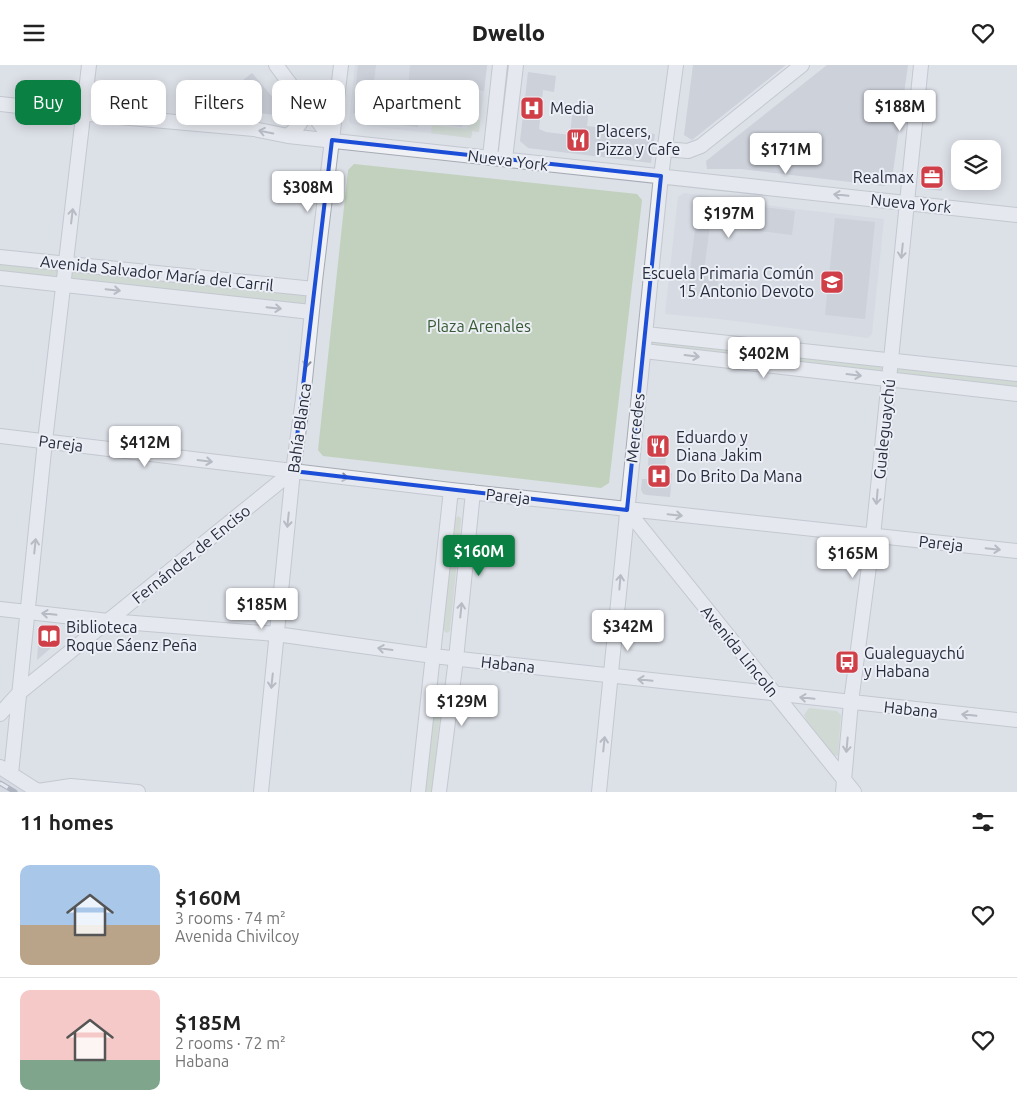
<!DOCTYPE html>
<meta charset="utf-8">
<style>
:root{--surface:#fff;--page:#f6f6f6;--text:#222;--muted:#767676;--line:#e0e0e0;--accent:#0b8043}
body{margin:0;font-family:Ubuntu,sans-serif;background:var(--page);color:var(--text);height:100vh;display:flex;flex-direction:column;font-size:19px;white-space:nowrap}
*{box-sizing:border-box;margin:0}
p{font-size:16px;color:var(--muted)}
.icon{flex:none;width:28px;height:28px;fill:none;stroke:currentColor;stroke-width:2;stroke-linecap:round;stroke-linejoin:round}
.map{position:relative;height:727px;overflow:hidden}
.sheet{display:flex;flex-direction:column;background:var(--surface);flex:1}
.sheet>*{flex:none}
.hud{position:absolute;left:15px;top:15px;width:500px;height:45px;display:flex;gap:10px}
.buttons{position:absolute;left:951px;top:75px;display:grid;gap:10px}
.buttons a{display:grid;place-items:center;width:50px;height:50px;border-radius:10px;background:var(--surface);box-shadow:0 2px 12px #0003;font-size:25px}
.price{position:absolute;translate:-50% -42px;padding:0 11px;border-radius:5px;background:#fff;color:#222;font-size:16px;line-height:32px;filter:drop-shadow(0 1px 2px #0008)}
.price::after{content:'';position:absolute;left:50%;top:30px;width:15px;height:11px;margin-left:-8px;background:inherit;clip-path:polygon(0 0,100% 0,50% 100%)}
.price.selected{background:var(--accent);color:#fff}
ul{padding:0;list-style:none}
li{display:flex;align-items:center;gap:15px;height:125px;padding:0 20px}
li+li{border-top:1px solid var(--line)}
li span{display:grid;place-items:center;flex:none;width:140px;height:100px;border-radius:10px;color:#555}
li>.icon{margin-inline-start:auto}
span .icon{width:60px;height:60px;fill:#fffc;stroke-width:1}
li b{font-size:21px}
h2{display:flex;justify-content:space-between;align-items:center;height:60px;padding:0 20px;font-size:21px}
.tag{padding:0 18px;border-radius:10px;background:var(--surface);box-shadow:0 2px 12px #0003;font-size:18px;line-height:45px}
.tag.selected{background:var(--accent);color:#fff}
header{display:flex;justify-content:space-between;align-items:center;height:65px;padding:0 20px;background:var(--surface);font-size:22px;font-weight:800}
.map>svg:first-child{display:block}
.built{fill:#ced2dc}
.green{fill:#c1d1bd}
.building{fill:#babeca}
.lines{fill:none;stroke-linecap:round;stroke-linejoin:round}
.minor-casing{stroke:#a5aab4;stroke-width:16}
.minor{stroke:#eff1f5;stroke-width:14}
.rail-casing{stroke:#767e91;stroke-width:5}
.rail{stroke:#eceff5;stroke-width:3;stroke-dasharray:9;stroke-linecap:butt}
.oneway{stroke:#8a8e99}
.marked{fill:none;stroke:#1d4ed8;stroke-width:4;stroke-linejoin:round}
.labels{text-anchor:middle;dominant-baseline:central;stroke-width:4;stroke-linejoin:round;paint-order:stroke}
.poi-label{font-size:16px;fill:#262c3d;stroke:#eceff5;text-anchor:start}
.street-label{font-size:16px;fill:#262c3d;stroke:#eceff5}
.park-label{font-size:16px;fill:#375933;stroke:#eceff5}
</style>
<header><svg class="icon" aria-label="menu" viewBox="0 0 24 24"><path d="M4 6h16M4 12h16M4 18h16"/></svg>Dwello<svg class="icon" aria-label="heart" viewBox="0 0 24 24"><path d="M12 20l-8-8c-3-5 5-10 8-4 3-6 11-1 8 4z"/></svg></header>
<div class="map">
<svg width="1017" height="727" viewBox="0 0 1017 727">
<rect width="100%" height="100%" fill="#dce0e7"/>
<path class="built" d="M355,0h132l-8,67 -7,-1 -1,7 -120,-14 -2,-3z
M684,128l111,16 89,10 -12,115 -4,4 -149,-19 -54,-5 13,-117z
M0,712l24,15h-24z"/>
<path class="green" d="M469,54l11,1 -1,12 -7,-1 -1,7 -40,-5 1,-8 35,4z
M354,99l283,30 5,6 -33,283 -8,5 -278,-32 -5,-6 30,-280z
M0,192l314,32 -3,23 -311,-34z
M646,269l371,40v20l-373,-43z
M458,451l3,2v3l-11,110 -3,2 -3,-2 -1,-2 12,-110z
M439,620l4,3v2l-11,102h-7l12,-104z
M809,643l28,3 4,4 -3,41 -5,-1 -25,-32 -4,-8z"/>
<path class="building" d="M358,0h18l-3,24 35,4 2,-28h77l-3,26 -17,-3 -5,39 -44,-6v6l-54,-6v-7l-11,-1z
M693,0h93l-94,75 -8,-5z
M827,0h81l-16,114 -8,7 -143,-17h-34l-1,-8z
M528,7l28,4 -2,16 -11,-2 -4,39 7,3 24,3 3,-28 16,2 -2,17 68,8 -4,29 -123,-15 -8,-7z
M252,8l28,33 -5,9 -40,-5 3,-26z
M922,103l23,3 -3,20 -16,-2 -6,-6z
M698,140l65,8v-6l32,4 -3,24 -82,-10 -6,46 15,2 -3,25 -29,-3z
M835,153l40,4 -10,97 -40,-4z
M650,370l19,2 -4,29 3,1v5l4,1 -2,24 -23,-2 -4,-1 -2,-4 1,-11h5z
M39,563l18,3 -1,5 3,5 -22,19z"/>
<g class="lines">
<g class="minor-casing">
<path id="minor" d="M276,0l56,75
M0,39l108,12 146,13 34,7 729,79
M288,71c11,-10 18,-17 17,-33
M665,84l23,2 13,-5 101,-81
M490,92l10,-92
M505,94l11,-94
M0,192l314,32
M0,213l311,34
M646,269l371,40
M644,286l373,43
M0,371l451,54 566,61
M627,445l227,282
M0,544l109,12 167,13 157,22 584,64
M0,649l19,-21 274,-222
M0,702l39,25
M11,709l34,-333 44,-376
M38,726l33,-5 67,6
M261,727l32,-321 10,-72 12,-118 26,-216
M418,727l33,-302
M439,727l17,-133 17,-167
M599,727l62,-616 15,-111
M843,727l8,-90 22,-166 48,-471"/>
</g>
<use href="#minor" class="minor"/>
<g class="rail-casing">
<path id="rail" d="M0,718l15,9"/>
</g>
<use href="#rail" class="rail"/>
</g>
<defs><path id="oneway-shaft" d="M-6 0H5M1.5-3L5.5 0L1.5 3" fill="none" stroke-width="1.6" stroke-linecap="round" stroke-linejoin="round" transform="scale(1.25)"/></defs>
<g class="oneway">
<use href="#oneway-shaft" transform="translate(266 67) rotate(-169)"/>
<use href="#oneway-shaft" transform="translate(841 130) rotate(-174)"/>
<use href="#oneway-shaft" transform="translate(72 151) rotate(-83)"/>
<use href="#oneway-shaft" transform="translate(902 186) rotate(96)"/>
<use href="#oneway-shaft" transform="translate(113 225) rotate(6)"/>
<use href="#oneway-shaft" transform="translate(274 243) rotate(6)"/>
<use href="#oneway-shaft" transform="translate(692 291) rotate(7)"/>
<use href="#oneway-shaft" transform="translate(307 295) rotate(96)"/>
<use href="#oneway-shaft" transform="translate(854 310) rotate(7)"/>
<use href="#oneway-shaft" transform="translate(205 396) rotate(7)"/>
<use href="#oneway-shaft" transform="translate(341 412) rotate(7)"/>
<use href="#oneway-shaft" transform="translate(877 432) rotate(95)"/>
<use href="#oneway-shaft" transform="translate(675 450) rotate(6)"/>
<use href="#oneway-shaft" transform="translate(288 455) rotate(96)"/>
<use href="#oneway-shaft" transform="translate(35 481) rotate(-84)"/>
<use href="#oneway-shaft" transform="translate(993 484) rotate(6)"/>
<use href="#oneway-shaft" transform="translate(620 517) rotate(-85)"/>
<use href="#oneway-shaft" transform="translate(461 545) rotate(-84)"/>
<use href="#oneway-shaft" transform="translate(49 549) rotate(-174)"/>
<use href="#oneway-shaft" transform="translate(385 584) rotate(-172)"/>
<use href="#oneway-shaft" transform="translate(645 615) rotate(-174)"/>
<use href="#oneway-shaft" transform="translate(272 616) rotate(96)"/>
<use href="#oneway-shaft" transform="translate(807 633) rotate(-174)"/>
<use href="#oneway-shaft" transform="translate(969 650) rotate(-174)"/>
<use href="#oneway-shaft" transform="translate(604 679) rotate(-84)"/>
<use href="#oneway-shaft" transform="translate(847 680) rotate(95)"/>
</g>
<path d="M0 0H1017V727H0ZM332,75l329,36 -34,334 -334,-39z" fill="#dce0e7" fill-opacity=".55" fill-rule="evenodd"/>
<path class="marked" d="M332,75l329,36 -34,334 -334,-39z"/>
<defs>
<g id="hospital-square" transform="scale(1.25)"><rect x="-9" y="-9" width="18" height="18" rx="4" fill="#d03e47" stroke="#eceff5"/><path d="M-5-5h3v3.5h4V-5h3V5h-3V1.5h-4V5h-3Z" fill="#fff"/></g>
<g id="restaurant-square" transform="scale(1.25)"><rect x="-9" y="-9" width="18" height="18" rx="4" fill="#d03e47" stroke="#eceff5"/><path d="M-5-6h1v4h1v-4h1v4h1v-4h1v5L-1.5 .5V6h-2V.5L-5-1ZM5-6V6H3V1.5H1.5Q1.5-4 5-6Z" fill="#fff"/></g>
<g id="office-square" transform="scale(1.25)"><rect x="-9" y="-9" width="18" height="18" rx="4" fill="#d03e47" stroke="#eceff5"/><path d="M-6-3h4V-5.5h4V-3h4V5H-6ZM-1-4.5V-3h2v-1.5ZM-6 0V1H6V0Z" fill="#fff"/></g>
<g id="school-square" transform="scale(1.25)"><rect x="-9" y="-9" width="18" height="18" rx="4" fill="#d03e47" stroke="#eceff5"/><path d="M0-5L7-2L0 1L-7-2ZM-4 1L0 2.5L4 1V4Q0 6-4 4Z" fill="#fff"/></g>
<g id="library-square" transform="scale(1.25)"><rect x="-9" y="-9" width="18" height="18" rx="4" fill="#d03e47" stroke="#eceff5"/><path d="M-6-4Q-3-5.5-.7-3.5V5Q-3 3-6 4ZM6-4Q3-5.5 .7-3.5V5Q3 3 6 4Z" fill="#fff"/></g>
<g id="bus-square" transform="scale(1.25)"><rect x="-9" y="-9" width="18" height="18" rx="4" fill="#d03e47" stroke="#eceff5"/><path d="M-5-6H5V4H4V6H2V4H-2V6H-4V4H-5ZM-3.5-4V0h7V-4ZM-3.5 1.2v1.5H-2V1.2ZM2 1.2v1.5H3.5V1.2Z" fill="#fff"/></g>
</defs>
<g fill-rule="evenodd">
<use href="#hospital-square" x="532" y="43"/>
<use href="#restaurant-square" x="578" y="75"/>
<use href="#office-square" x="932" y="112"/>
<use href="#school-square" x="832" y="217"/>
<use href="#restaurant-square" x="658" y="381"/>
<use href="#hospital-square" x="659" y="411"/>
<use href="#library-square" x="49" y="571"/>
<use href="#bus-square" x="847" y="597"/>
</g>
<g class="labels">
<g class="poi-label">
<text x="550" y="43">Media</text>
<text x="596" y="66">Placers,<tspan x="596" dy="18">Pizza y Cafe</tspan></text>
<text x="914" y="112" text-anchor="end">Realmax</text>
<text x="814" y="208" text-anchor="end">Escuela Primaria Común<tspan x="814" dy="18">15 Antonio Devoto</tspan></text>
<text x="676" y="372">Eduardo y<tspan x="676" dy="18">Diana Jakim</tspan></text>
<text x="676" y="411">Do Brito Da Mana</text>
<text x="66" y="562">Biblioteca<tspan x="66" dy="18">Roque Sáenz Peña</tspan></text>
<text x="864" y="588">Gualeguaychú<tspan x="864" dy="18">y Habana</tspan></text>
</g>
<g class="street-label">
<text transform="translate(508 95) rotate(7)">Nueva York</text>
<text transform="translate(911 138) rotate(6)">Nueva York</text>
<text transform="translate(157 208) rotate(6)">Avenida Salvador María del Carril</text>
<text transform="translate(299 363) rotate(-82)">Bahía Blanca</text>
<text transform="translate(635 363) rotate(-84)">Mercedes</text>
<text transform="translate(884 364) rotate(-84)">Gualeguaychú</text>
<text transform="translate(61 378) rotate(7)">Pareja</text>
<text transform="translate(508 431) rotate(6)">Pareja</text>
<text transform="translate(941 478) rotate(6)">Pareja</text>
<text transform="translate(191 489) rotate(-39)">Fernández de Enciso</text>
<text transform="translate(740 586) rotate(51)">Avenida Lincoln</text>
<text transform="translate(508 599) rotate(6)">Habana</text>
<text transform="translate(911 644) rotate(6)">Habana</text>
</g>
<g class="park-label">
<text x="479" y="261">Plaza Arenales</text>
</g>
</g>
</svg>
<div class="buttons">
<a><svg class="icon" aria-label="layers" viewBox="0 0 24 24"><path d="M12 4l9 5-9 5-9-5zM3 14l9 5 9-5"/></svg></a>
</div>
<b class="price" style="left:900px;top:67px">$188M</b>
<b class="price" style="left:786px;top:110px">$171M</b>
<b class="price" style="left:308px;top:148px">$308M</b>
<b class="price" style="left:729px;top:174px">$197M</b>
<b class="price" style="left:764px;top:314px">$402M</b>
<b class="price" style="left:145px;top:403px">$412M</b>
<b class="price selected" style="left:479px;top:512px">$160M</b>
<b class="price" style="left:853px;top:514px">$165M</b>
<b class="price" style="left:262px;top:565px">$185M</b>
<b class="price" style="left:628px;top:587px">$342M</b>
<b class="price" style="left:462px;top:662px">$129M</b>
<div class="hud">
<a class="tag selected">Buy</a>
<a class="tag">Rent</a>
<a class="tag">Filters</a>
<a class="tag">New</a>
<a class="tag">Apartment</a>
</div>
</div>
<section class="sheet">
<h2>11 homes<svg class="icon" aria-label="filters" viewBox="0 0 24 24"><path d="M4 7h16M4 17h16"/><circle cx="9" cy="7" r="2"/><circle cx="15" cy="17" r="2"/></svg></h2>
<ul>
<li><span style="background:linear-gradient(#a9c7e8 60%,#b9a48a 0)"><svg class="icon" aria-label="home" viewBox="0 0 24 24"><path d="M3 11l9-7 9 7M6 9v11h12V9"/></svg></span><div><b>$160M</b><p>3 rooms · 74 m²</p><p>Avenida Chivilcoy</p></div><svg class="icon" aria-label="heart" viewBox="0 0 24 24"><path d="M12 20l-8-8c-3-5 5-10 8-4 3-6 11-1 8 4z"/></svg></li>
<li><span style="background:linear-gradient(#f6c9c9 70%,#7fa58c 0)"><svg class="icon" aria-label="home" viewBox="0 0 24 24"><path d="M3 11l9-7 9 7M6 9v11h12V9"/></svg></span><div><b>$185M</b><p>2 rooms · 72 m²</p><p>Habana</p></div><svg class="icon" aria-label="heart" viewBox="0 0 24 24"><path d="M12 20l-8-8c-3-5 5-10 8-4 3-6 11-1 8 4z"/></svg></li>
</ul>
</section>
